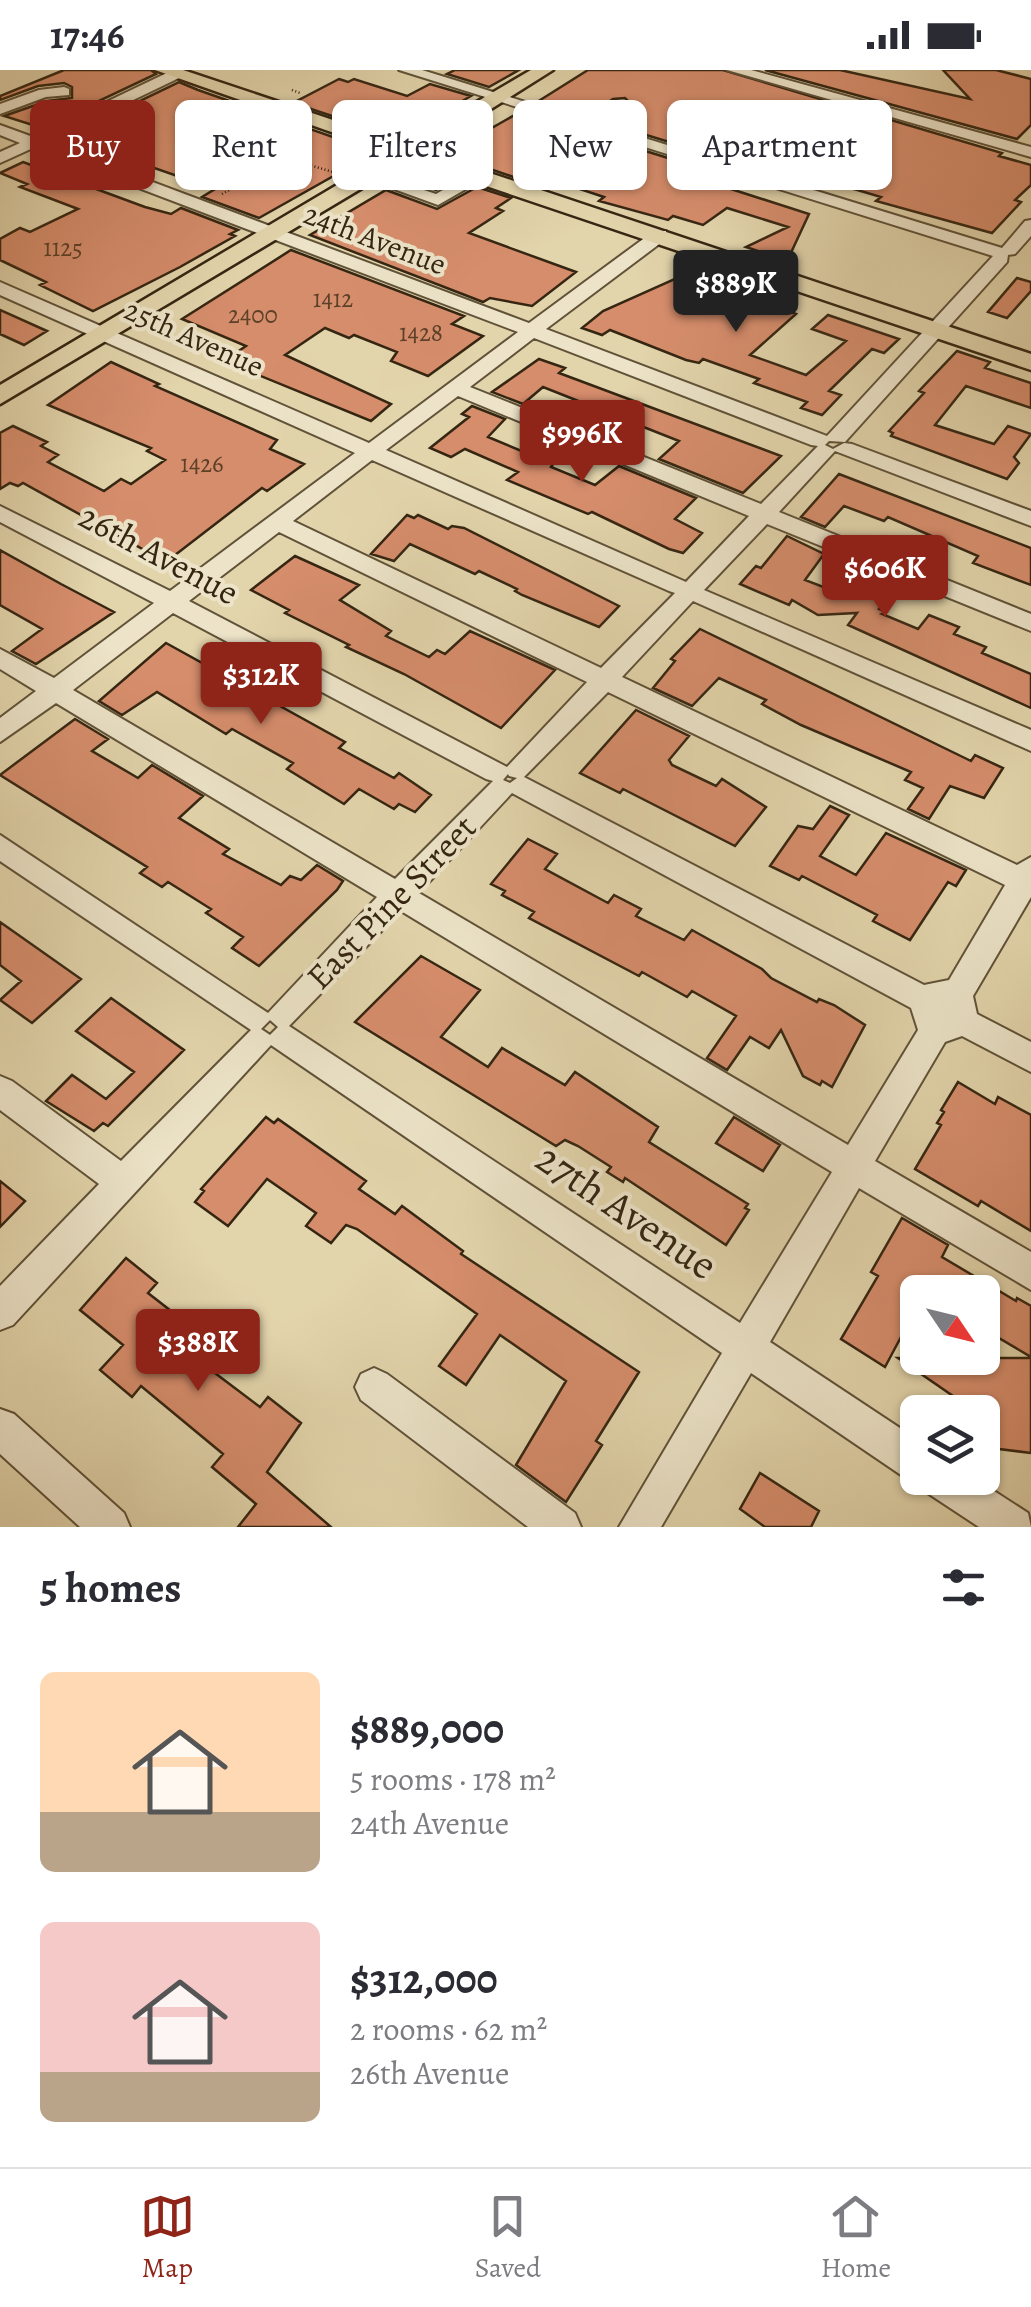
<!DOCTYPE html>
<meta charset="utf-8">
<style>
:root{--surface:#fff;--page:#f7f7f7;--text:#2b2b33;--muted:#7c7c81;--line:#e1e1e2;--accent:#8f2418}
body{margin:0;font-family:Alegreya,serif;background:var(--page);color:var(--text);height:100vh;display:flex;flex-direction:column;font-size:38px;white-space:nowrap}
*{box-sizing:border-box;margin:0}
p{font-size:32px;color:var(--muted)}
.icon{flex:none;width:55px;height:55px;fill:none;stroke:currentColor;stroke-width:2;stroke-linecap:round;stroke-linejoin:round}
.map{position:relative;height:1457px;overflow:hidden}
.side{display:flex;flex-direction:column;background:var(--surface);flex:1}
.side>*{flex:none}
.hud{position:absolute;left:30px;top:30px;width:972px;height:90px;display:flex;gap:20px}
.needle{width:65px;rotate:125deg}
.controls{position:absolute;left:900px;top:1205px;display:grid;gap:20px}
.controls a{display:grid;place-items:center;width:100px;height:100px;border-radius:15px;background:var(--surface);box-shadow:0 2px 8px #0004;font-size:50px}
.price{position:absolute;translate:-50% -85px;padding:0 22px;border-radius:10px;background:var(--accent);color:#fff;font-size:32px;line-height:65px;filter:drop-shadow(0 2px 5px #0008)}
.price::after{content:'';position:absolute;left:50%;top:60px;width:30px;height:22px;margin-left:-15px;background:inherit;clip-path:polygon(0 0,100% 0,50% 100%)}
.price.on{background:#222;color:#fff}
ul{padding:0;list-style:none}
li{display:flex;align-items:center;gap:30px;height:250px;padding:0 40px}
li span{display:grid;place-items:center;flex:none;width:280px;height:200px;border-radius:15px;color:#555}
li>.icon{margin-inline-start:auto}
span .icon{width:120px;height:120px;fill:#fffc;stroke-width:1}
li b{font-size:42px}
h2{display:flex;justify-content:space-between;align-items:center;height:120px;padding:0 40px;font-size:42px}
.tag{padding:0 35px;border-radius:15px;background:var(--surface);box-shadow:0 2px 8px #0004;font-size:35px;line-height:90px}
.tag.on{background:var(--accent);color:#fff}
.status{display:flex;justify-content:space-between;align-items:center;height:70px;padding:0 50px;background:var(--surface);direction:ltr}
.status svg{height:28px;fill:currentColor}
.tab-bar{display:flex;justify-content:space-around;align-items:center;height:140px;border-top:2px solid var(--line);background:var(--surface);font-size:28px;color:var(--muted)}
.tab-bar a{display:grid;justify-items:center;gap:5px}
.tab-bar .on{color:var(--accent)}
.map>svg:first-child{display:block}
.building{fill:#d68d6c;stroke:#352612;stroke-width:2.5}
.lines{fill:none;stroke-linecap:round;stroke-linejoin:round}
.minor-casing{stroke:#605238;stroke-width:4}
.major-casing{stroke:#352612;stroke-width:5}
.path{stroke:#352612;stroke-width:2.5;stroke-dasharray:1 2.5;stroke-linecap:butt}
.minor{fill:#ece3c8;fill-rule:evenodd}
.major{fill:#e2d4ab;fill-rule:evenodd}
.labels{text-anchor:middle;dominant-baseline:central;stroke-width:8;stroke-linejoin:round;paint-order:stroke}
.far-number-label{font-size:25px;fill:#5d4028}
.far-street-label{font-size:30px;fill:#352612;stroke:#ece3c8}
.street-label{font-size:35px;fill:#352612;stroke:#ece3c8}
.near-street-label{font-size:42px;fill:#352612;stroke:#ece3c8}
</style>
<div class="status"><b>17:46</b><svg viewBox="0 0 49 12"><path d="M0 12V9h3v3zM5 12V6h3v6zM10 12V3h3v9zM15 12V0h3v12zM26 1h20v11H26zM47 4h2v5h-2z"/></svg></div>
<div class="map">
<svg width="1031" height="1457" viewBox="0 0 1031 1457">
<rect width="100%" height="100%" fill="#e2d4ab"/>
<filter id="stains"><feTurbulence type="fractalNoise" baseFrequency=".002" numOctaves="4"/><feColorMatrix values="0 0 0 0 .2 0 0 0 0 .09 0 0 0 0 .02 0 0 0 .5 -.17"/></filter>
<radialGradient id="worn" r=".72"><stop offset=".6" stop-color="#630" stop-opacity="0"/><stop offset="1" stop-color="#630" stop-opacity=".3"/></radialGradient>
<path class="building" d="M64,0h87l5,4 -114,54 -38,-12 43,-15 25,-3v-11l-8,-4 -26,3 -38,14v-4z
M455,0h64l-30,17 -42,-13z
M588,0h135l279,83 -3,3 32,9v20l-16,15 6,2 -29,31 -116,-32 5,-4 -61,-18 19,-15 -55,-16 -26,21 -148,-45 17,-13 2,-9 -4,-4 -12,1 -27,18 -49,-15z
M765,0h75l130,29 -27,-29h53l35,9v46l-14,14z
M339,9l9,3 6,-3 53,17 23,-12 41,12 -73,42 -105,-35z
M179,12l19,8 178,62 -117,66 -57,-21 13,-8 -150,-52z
M520,42l222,69 -11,8 78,25 -20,43h-13l-30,-10 42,-20 -61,-19 -24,17 -30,-9 -5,4 -69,-19 5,-4 -54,-18 -16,5 -88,-30z
M23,92l122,45 26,7 10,-6 57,22 -8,4 5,2 -55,31 -87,44 -53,-26 6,-3 -46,-22v-21l20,-11 10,4 48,-23 -58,-22 7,-3 -27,-11z
M422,98l32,11 -18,11 -32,-11z
M477,117l34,11 -15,10 7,3 -34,22 107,39 -44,34 -42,-8 -7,4 -173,-67 76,-45 51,19z
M291,180l173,66 -12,8 31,12 -55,40 -37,-15 6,-9 -43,-17 -5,3 -24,-10 -40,27 106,49 -20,17 -147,-60 22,-15 -64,-27z
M688,203l108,41 -46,41 56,20 40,-34 -34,-12 16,-14 71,24 -15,14 -12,-4 -43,42 12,4 -19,20 -21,-7 6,-6 -53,-19 5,-4 -56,-20 -4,4 -13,-3 -76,-30 -8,5 -20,-7 21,-17z
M1017,208l14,4v9l-24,27 -19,-6z
M0,240l47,21 -23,14 -24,-11z
M957,281l33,11 -5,6 46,15v25l-65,-22 -31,39 59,19 14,-18 23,8 -17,23 5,6 -12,16 -116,-43 2,-3 -4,-2 35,-38 -5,-2z
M539,289l26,9 -6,5 222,83 -38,37 -84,-34 20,-18 -43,-17h-8l-8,6 -39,-15 10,-9 -48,-19 -20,17 -31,-12z
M111,292l48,22 -4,2 122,54 -7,9 34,15 -37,27 -5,-3 -96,74 -143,-79 -5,3 -8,-3 -10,6v-56l13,-7 34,16 -6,4 17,9 -10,7 56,29 17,-12 10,5 34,-24 -18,-9 4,-3 -103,-43z
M472,336l33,13 -17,18 65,27 -2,3 44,18 24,-19 77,32 -21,21 27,14 -19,20 -14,-4 -77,-37 -4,2 -81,-34 11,-8 -53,-23 -14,8 -21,-9 39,-31 -7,-3z
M839,404l192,74v37l-58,-22 5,-7 -90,-39 -4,4 -40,-15 -19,21 -24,-10z
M407,445l7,3 4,-3 30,14 4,-3 12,2 155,78 -20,21 -77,-32 -7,-4 2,-2 -38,-18 -4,3 -65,-30 -16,17 -23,-7z
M787,466l37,18 -19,26 44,17 22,-26 27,11 -19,27 7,3 -4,2 36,15 11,-14 30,12 -5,7 32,13 -4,6 49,21v34l-183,-83 9,-12 -39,2 -26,-15 -3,5 -49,-21 16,-18 5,2z
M0,480l61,34 53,28 -78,52 -24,-13 30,-22 -42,-24z
M295,486l64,29 -19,15 51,31 -5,5 43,21 8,-7 8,4 25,-23 85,39 -54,58 -97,-54 -58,-27 3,-2 -64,-32 4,-3 -38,-20z
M700,559l271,132 4,-6 28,13 -19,30 -34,-12 -21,33 -21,-10 15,-21 -18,-8 6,-8 -110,-47 -39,-21 4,-4 -47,-22 -27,28 -39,-18 22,-27 -4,-2z
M166,573l179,99 -6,6 55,30 5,-5 32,22 -16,17 -16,-8 -5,5 -35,-20 -15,15 -57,-35 6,-6 -61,-34 -6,5 -69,-42 -35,23 -23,-14z
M636,640l53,26 -20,24 3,5 44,21 6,-7 44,28 -31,39 -112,-57 -3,4 -40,-20z
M75,649l33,20 -16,12 46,27 14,-13 51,31 -24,22 50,31 -6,5 58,31 9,-9 11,4 16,-15 26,16 -6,9 -78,76 -27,-18 11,-11 -37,-24 5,-4 -43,-27 -6,5 -22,-14 7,-6 -147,-92z
M830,736l19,9 -29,41 36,19 30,-42 80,37 -10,16 -8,-4 -38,58 -37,-19 4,-6 -75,-39 -3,4 -29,-14 28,-40 15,3z
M528,769l29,15 -12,15 63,34 6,-8 27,14 -5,7 48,24 8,-10 70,39 9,9 46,24 2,-3 15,6 31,20 -33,62 -10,-6 -2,4 -17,-9 -22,-46 -12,18 -19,-11 -23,33 -20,-12 29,-42 -44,-25 -5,6 -45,-25 -3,4 -110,-58 5,-6 -32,-17 3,-4 -14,-7z
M0,852l81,57 -49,44 -32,-23 21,-19 -21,-16z
M421,886l59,34 -39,47 47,30 14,-19 63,37 10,-13 83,55 -9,15 99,62 -3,4 4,2 -23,35 -101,-67 -2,4 -16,-10 4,-5 -33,-21 -13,-6 -9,6 -201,-124z
M111,928l73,52 -76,76 -5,-3 -9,8 -48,-30 26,-26 34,24 28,-27 -58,-41z
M958,1012l37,22 3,-7 33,18v116l-50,-30 -3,5 -63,-37 26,-44 -4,-2 7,-11 -3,-2z
M266,1047l8,6 4,-4 88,62 -7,8 36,25 7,-8 61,45 -2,3 178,118 -43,69 6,4 -36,57 -50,-37 50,-84 -66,-46 -34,50 -27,-19 38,-52 -120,-85 -11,-4 -15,18 -25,-17 10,-13 -49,-34 -39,47 -33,-24 9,-11 -3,-2z
M734,1047l46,28 -17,26 -47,-28z
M0,1111l25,20 -25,26z
M902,1148l46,27 -6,12 74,44 1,-3 14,8v51l-49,-29v-36h-64l-13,25 5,3 -25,47 -44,-28 37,-63 -7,-4z
M126,1188l31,25 -9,10 77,60 -14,17 49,37 8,-10 33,26 -34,49 64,55h-93l18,-23 -44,-37 11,-13 -82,-68 -9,11 -32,-27 23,-25 -43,-35z
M898,1288h133v95l-32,-4 -17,-10v-27h-19l3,-7z
M760,1403l59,38 -8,16h-46l-25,-18z"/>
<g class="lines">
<g class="minor-casing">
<path id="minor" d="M399,0h23l165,51 28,-19h10v6l-23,17 400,123 23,-27 6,-1v16l-16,18 -7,1 -1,7 -162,180 -16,-1 -4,4 8,4 11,-6 8,1 179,67v15l-196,-75 -56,61 252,102v17l-264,-107 -63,66 327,140v21l-338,-150 -71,76 395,188 14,-8v40l-58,99 4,18 54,28v30l-69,-36 -17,6 -70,119 156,91v38l-172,-102 -89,154 148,98v38h56l54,35 3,14h-52l-53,-35 -4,-11 -18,-4 -153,-104 -90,154h-42l103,-174 -451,-308 -258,280 -13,5v-44l99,-102 -99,-74v-34l12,5 109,80 130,-131 -251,-169v-26l268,178 109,-116 -321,-194 -56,39v-24l36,-27 -36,-22v-20l54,29 100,-75 -154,-81v-16l170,85 185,-138 -355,-158v-13l369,161 149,-111 -485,-184 -33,15v-11l20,-9 -20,-8v-10l33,12 138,-66h10v6l-135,65 483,181 125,-92h12v8l-120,90 281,107 166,-180zM534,268l277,107 7,1 -57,58 -291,-117zM458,326l291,120 -63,66 -300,-132zM372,390l297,131 6,2 -74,75 -308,-147zM279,462l308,150 -80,85 -318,-166zM173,543l313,166 7,2 -98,98 -322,-189zM608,622l397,193 -56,95 -25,5 -400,-208zM508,704l1,2 8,2 -7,5 -7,-3zM512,723l399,215 7,22 -70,115 -429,-252zM401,841l431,261 -92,151 -451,-297zM270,950l8,7 -8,8 -9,-6z
M727,0h24l280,77v10z
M64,17l5,2v6l-23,2 -46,17v-10l39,-14z
M479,99l6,1v8l-47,27 -77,-28 8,-5 67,22z
M374,1298l13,6 188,139 6,14h-53l-167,-127 -6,-13 6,-13z
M0,1339l14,5 110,99 6,14h-50l-80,-73z"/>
</g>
<g class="major-casing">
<path id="major" d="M155,0h28l222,74 126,-74h22l-129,81 607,203v16l-622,-210 -409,244v-19l391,-232z"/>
</g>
<path class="path" d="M292,20l8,3
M226,70l36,-18
M263,101l15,-14
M222,124l39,-22 -56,-22 21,-10 107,32"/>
<use href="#minor" class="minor"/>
<use href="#major" class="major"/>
</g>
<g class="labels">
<g class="far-number-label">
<text x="63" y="178">1125</text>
<text x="333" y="229">1412</text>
<text x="253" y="245">2400</text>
<text x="421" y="263">1428</text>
<text x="202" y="394">1426</text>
</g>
<g class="far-street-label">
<text transform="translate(375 169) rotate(21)">24th Avenue</text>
<text transform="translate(194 268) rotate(24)">25th Avenue</text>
</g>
<g class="street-label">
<text transform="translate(159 484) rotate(28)">26th Avenue</text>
<text transform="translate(391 832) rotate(-46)">East Pine Street</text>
</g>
<g class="near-street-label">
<text transform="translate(627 1141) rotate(34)">27th Avenue</text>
</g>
</g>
<rect width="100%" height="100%" filter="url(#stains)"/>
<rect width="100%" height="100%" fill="url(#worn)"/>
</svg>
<div class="controls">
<a><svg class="needle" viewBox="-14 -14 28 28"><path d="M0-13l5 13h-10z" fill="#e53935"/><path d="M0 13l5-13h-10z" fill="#7c7c81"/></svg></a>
<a><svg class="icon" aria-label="layers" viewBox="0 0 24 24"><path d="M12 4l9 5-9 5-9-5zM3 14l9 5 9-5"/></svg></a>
</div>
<b class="price on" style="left:736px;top:265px">$889K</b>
<b class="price" style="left:582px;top:415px">$996K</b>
<b class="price" style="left:885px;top:550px">$606K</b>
<b class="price" style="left:261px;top:657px">$312K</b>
<b class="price" style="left:198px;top:1324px">$388K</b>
<div class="hud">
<a class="tag on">Buy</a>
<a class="tag">Rent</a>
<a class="tag">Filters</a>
<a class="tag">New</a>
<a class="tag">Apartment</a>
</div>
</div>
<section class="side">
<h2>5 homes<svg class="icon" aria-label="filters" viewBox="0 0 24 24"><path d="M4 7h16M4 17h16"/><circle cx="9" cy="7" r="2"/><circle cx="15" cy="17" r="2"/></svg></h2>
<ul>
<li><span style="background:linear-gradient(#ffd9b3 70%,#b9a48a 0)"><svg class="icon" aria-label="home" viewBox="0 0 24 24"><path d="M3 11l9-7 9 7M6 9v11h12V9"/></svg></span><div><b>$889,000</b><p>5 rooms · 178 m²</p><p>24th Avenue</p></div></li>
<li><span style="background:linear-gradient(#f6c9c9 75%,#b9a48a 0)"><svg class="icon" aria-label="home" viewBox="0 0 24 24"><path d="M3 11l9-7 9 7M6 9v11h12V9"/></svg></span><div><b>$312,000</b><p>2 rooms · 62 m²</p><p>26th Avenue</p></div></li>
</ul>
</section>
<nav class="tab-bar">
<a class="on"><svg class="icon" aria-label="map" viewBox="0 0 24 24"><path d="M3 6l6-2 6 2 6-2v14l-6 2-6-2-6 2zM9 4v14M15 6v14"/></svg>Map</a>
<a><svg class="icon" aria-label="saved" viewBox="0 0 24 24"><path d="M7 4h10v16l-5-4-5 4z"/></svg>Saved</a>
<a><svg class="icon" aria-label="home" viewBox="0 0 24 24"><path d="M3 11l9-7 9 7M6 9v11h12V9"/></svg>Home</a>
</nav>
